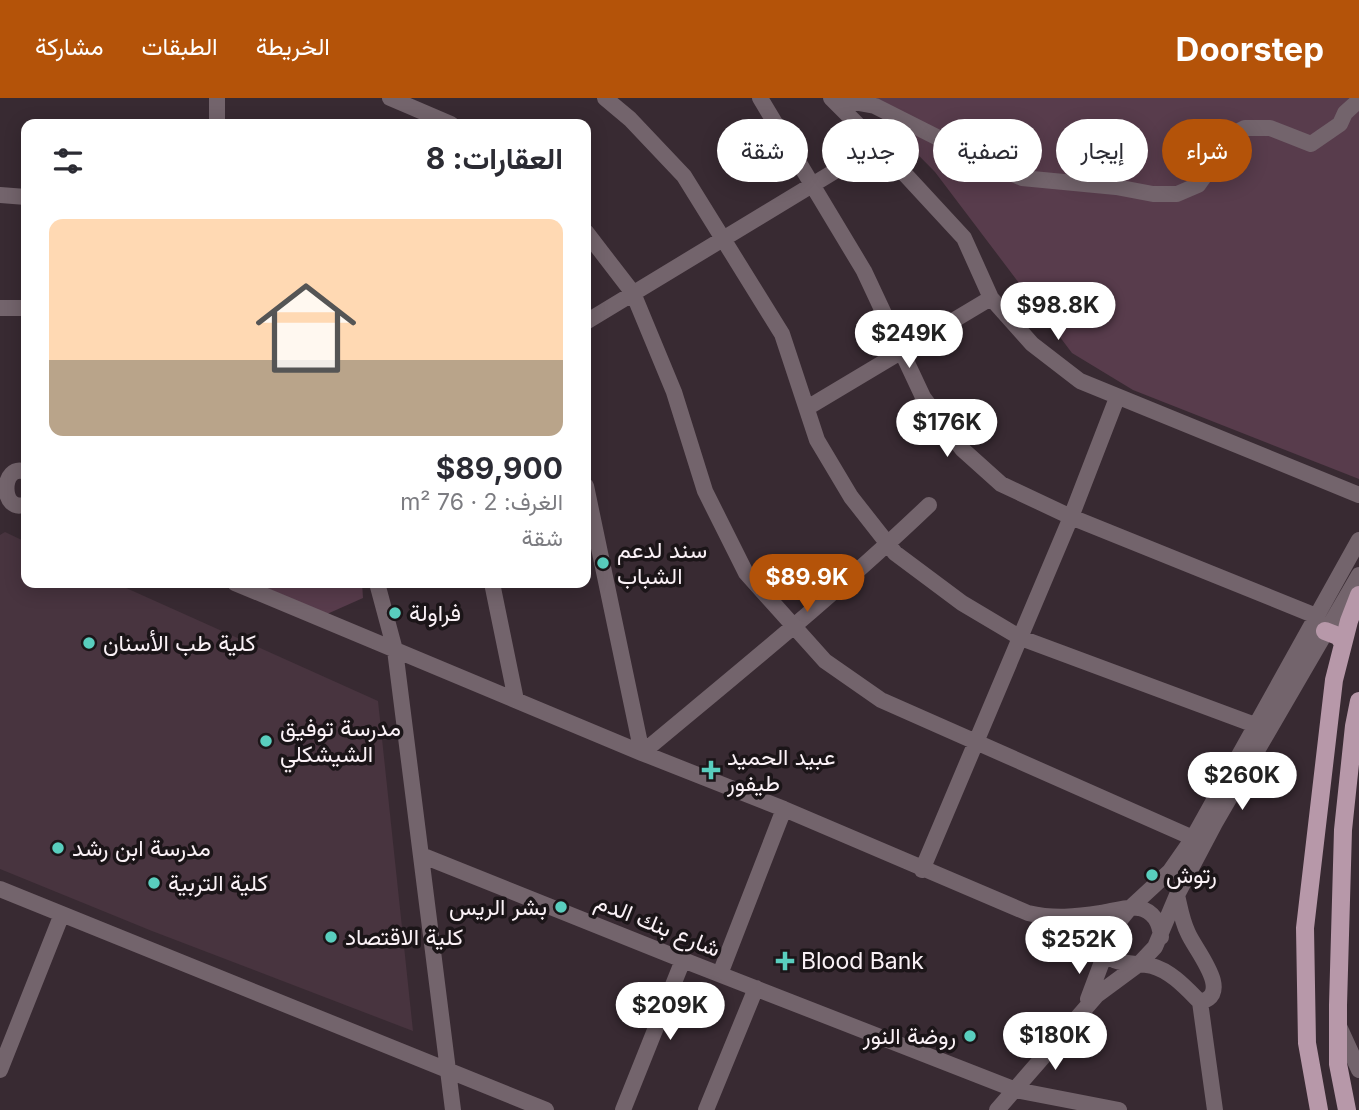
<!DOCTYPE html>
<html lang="ar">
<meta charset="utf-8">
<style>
:root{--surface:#fff;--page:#f2f2f3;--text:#2b2b33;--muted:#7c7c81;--line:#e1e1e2;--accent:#b45309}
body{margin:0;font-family:Inter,Vazirmatn,sans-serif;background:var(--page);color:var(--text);direction:rtl;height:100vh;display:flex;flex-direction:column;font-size:26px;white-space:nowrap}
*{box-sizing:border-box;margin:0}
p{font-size:23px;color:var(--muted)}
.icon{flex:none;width:38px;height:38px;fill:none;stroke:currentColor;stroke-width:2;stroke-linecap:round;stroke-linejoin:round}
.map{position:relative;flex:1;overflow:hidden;direction:ltr}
.side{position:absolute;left:21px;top:21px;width:570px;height:469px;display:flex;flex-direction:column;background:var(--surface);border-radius:14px;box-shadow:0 4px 18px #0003;direction:rtl}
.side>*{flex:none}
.banner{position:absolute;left:612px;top:21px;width:640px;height:63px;direction:rtl;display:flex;gap:14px}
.price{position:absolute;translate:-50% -60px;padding:0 16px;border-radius:24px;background:#fff;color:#222;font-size:23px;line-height:46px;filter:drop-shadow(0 2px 4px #0008)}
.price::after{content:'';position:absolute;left:50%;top:42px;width:21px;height:16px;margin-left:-10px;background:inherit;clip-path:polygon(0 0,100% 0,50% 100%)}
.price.on{background:var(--accent);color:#fff}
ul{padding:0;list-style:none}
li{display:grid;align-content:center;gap:14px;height:371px;padding:0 28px}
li+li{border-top:2px solid var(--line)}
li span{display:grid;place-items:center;height:217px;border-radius:14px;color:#555}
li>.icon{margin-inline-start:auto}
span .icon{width:126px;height:126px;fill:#fffc;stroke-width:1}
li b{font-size:30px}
h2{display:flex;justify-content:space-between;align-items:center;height:84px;padding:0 28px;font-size:30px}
.chip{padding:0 24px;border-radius:32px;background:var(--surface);box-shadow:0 4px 18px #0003;font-size:24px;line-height:63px}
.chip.on{background:var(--accent);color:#fff}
header{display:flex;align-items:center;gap:42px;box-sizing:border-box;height:98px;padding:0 35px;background:var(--accent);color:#fff}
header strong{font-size:33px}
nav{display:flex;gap:38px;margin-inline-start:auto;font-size:24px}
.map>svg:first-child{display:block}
.built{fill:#48343f}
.green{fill:#583c4c}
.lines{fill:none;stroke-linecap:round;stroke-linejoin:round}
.minor{stroke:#73646c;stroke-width:16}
.major{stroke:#b798a9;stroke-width:18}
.poi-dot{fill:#59cebe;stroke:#1b1518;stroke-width:2.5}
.labels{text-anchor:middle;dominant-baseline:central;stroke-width:7;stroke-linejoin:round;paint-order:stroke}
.poi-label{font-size:23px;fill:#faf1f6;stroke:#1b1518;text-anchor:start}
.street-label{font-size:23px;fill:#faf1f6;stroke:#1b1518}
</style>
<header>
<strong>Doorstep</strong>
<nav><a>الخريطة</a><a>الطبقات</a><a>مشاركة</a></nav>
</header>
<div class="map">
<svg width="1359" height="1012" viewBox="0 0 1359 1012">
<rect width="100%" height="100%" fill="#382a32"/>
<path class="built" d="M5,434l21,10v41h89l263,118 35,330 -261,-100 -152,-62v-334z"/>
<path class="green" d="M862,0h497v381l-226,-89 -61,-37 -137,-181z
M255,485h107l1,15 -36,16z"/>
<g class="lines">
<path class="minor" d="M217,0v26
M390,0l61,26
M605,0l25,21 54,57 98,158 35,106 34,57 44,56 67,50 59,35 234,87
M760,0l104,173 59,126 39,52 39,35 70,33 245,99
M831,0l47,47 86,93 27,60 41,46 48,37 279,114
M831,0l44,8 115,58 32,14 94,9 37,7h24l21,-9 37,-52 10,-5h25l41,16 29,-20 5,-11 12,-11
M0,97l26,2
M586,134l47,61 41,99 31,99 41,82 79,88 56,39 312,138
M0,210h26
M586,224l292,-177
M807,310l184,-110
M26,374c-26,-10 -26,43 0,32
M586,388l56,267c97,-81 196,-161 287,-248
M235,485l407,170 142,56 244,104c25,6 48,4 73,0 12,-2 26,-7 38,-5 15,3 21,16 22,29
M377,485l18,67 58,460
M492,485l24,117
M421,757l262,105 333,130 103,20
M922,772l149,-353 46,-119
M0,791l546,221
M1177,797c3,13 5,26 11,38 7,17 46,61 12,69
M1043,819c22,17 45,34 71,43 12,5 25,3 38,6 19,5 35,23 48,36l15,108
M720,876l64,-165
M1088,901l21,-56 12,-24 9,-11 40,-37 23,-33 166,-298
M1338,926l21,46
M0,972l62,-156
M623,1012l60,-150
M706,1012l50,-122
M997,1012l100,-115 42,-31 16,-17 22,-52 38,-72 144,-248"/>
<path class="major" d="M1325,533l13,5 5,7
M1319,1012l-12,-67 -2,-115 29,-248 15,-59 10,-26
M1347,1012l-9,-46v-59l5,-175 11,-104 5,-25"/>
</g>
<g class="poi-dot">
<circle cx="603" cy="465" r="7"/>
<circle cx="395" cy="515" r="7"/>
<circle cx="89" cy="545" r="7"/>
<circle cx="266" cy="643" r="7"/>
<path d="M707.5 661.5h7v7h7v7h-7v7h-7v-7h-7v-7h7z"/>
<circle cx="58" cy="750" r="7"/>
<circle cx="1152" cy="777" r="7"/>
<circle cx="154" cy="785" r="7"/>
<circle cx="561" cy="809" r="7"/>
<circle cx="331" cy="839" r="7"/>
<path d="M781.5 852.5h7v7h7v7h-7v7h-7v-7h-7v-7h7z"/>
<circle cx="970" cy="938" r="7"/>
</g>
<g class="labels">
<g class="poi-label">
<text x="617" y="452">سند لدعم<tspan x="617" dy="26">الشباب</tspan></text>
<text x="409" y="515">فراولة</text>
<text x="103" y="545">كلية طب الأسنان</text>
<text x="280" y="630">مدرسة توفيق<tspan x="280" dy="26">الشيشكلي</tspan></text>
<text x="727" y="659">عبيد الحميد<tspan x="727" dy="26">طيفور</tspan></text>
<text x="72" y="750">مدرسة ابن رشد</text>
<text x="1166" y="777">رتوش</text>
<text x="168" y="785">كلية التربية</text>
<text x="547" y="809" text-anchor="end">بشر الريس</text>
<text x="345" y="839">كلية الاقتصاد</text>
<text x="801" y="863">Blood Bank</text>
<text x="956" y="938" text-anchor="end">روضة النور</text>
</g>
<g class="street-label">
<text transform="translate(658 827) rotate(22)">شارع بنك الدم</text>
</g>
</g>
</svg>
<b class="price" style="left:1058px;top:244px">$98.8K</b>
<b class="price" style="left:909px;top:272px">$249K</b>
<b class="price" style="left:947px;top:361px">$176K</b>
<b class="price on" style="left:807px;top:516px">$89.9K</b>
<b class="price" style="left:1242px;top:714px">$260K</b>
<b class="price" style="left:1079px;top:878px">$252K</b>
<b class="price" style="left:670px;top:944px">$209K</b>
<b class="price" style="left:1055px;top:974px">$180K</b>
<div class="banner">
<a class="chip on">شراء</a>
<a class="chip">إيجار</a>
<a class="chip">تصفية</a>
<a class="chip">جديد</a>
<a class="chip">شقة</a>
</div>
<section class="side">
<h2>العقارات: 8<svg class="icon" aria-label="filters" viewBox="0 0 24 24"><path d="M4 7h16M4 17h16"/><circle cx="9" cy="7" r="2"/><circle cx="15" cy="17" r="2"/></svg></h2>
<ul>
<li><span style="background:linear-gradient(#ffd9b3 65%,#b9a48a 0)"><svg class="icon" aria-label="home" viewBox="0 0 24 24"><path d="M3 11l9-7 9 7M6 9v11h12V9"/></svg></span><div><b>$89,900</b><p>الغرف: 2 · 76 m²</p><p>شقة</p></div></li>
</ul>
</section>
</div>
